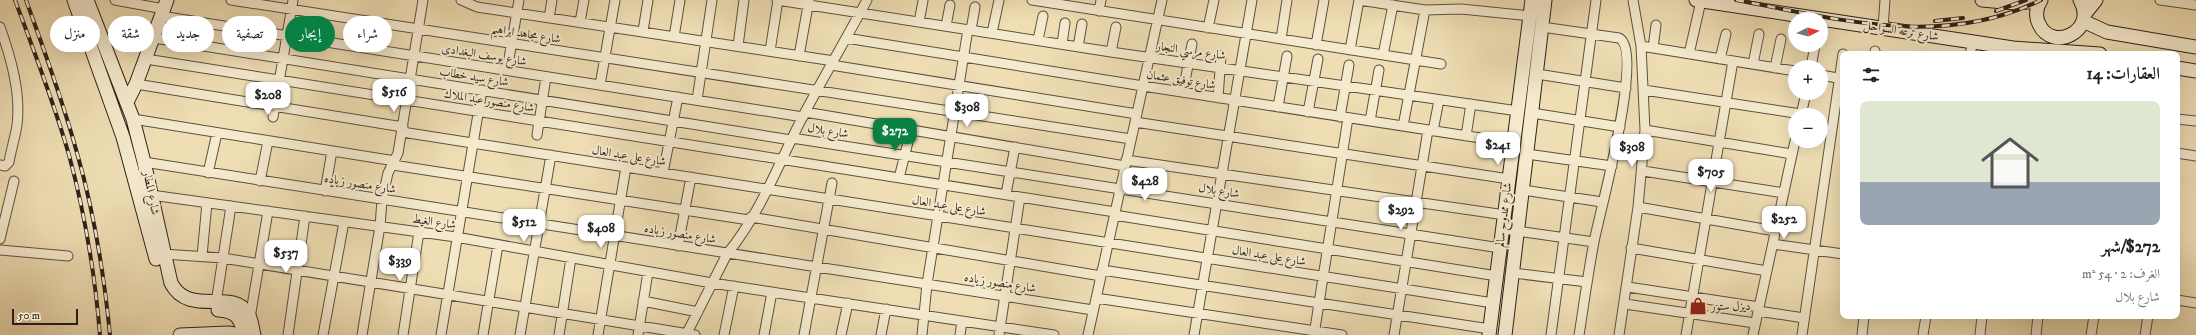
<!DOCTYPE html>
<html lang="ar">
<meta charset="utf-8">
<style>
:root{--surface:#fff;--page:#f2f2f2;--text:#222;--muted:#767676;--accent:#0b8043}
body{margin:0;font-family:"IM FELL DW Pica",Amiri,serif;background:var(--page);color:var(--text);direction:rtl;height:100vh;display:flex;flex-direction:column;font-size:15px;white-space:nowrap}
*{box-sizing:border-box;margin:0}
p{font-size:13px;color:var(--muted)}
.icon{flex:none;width:22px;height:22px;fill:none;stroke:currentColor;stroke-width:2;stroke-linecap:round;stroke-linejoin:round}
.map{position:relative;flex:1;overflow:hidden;direction:ltr}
.details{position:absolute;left:1840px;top:51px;width:340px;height:268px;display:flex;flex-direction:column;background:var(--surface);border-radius:8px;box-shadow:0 4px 16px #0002;direction:rtl}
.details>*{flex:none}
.hud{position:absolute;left:12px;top:16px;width:380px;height:36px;direction:rtl;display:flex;gap:8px}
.needle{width:26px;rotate:84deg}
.fabs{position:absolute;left:1788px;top:12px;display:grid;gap:8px}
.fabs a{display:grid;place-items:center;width:40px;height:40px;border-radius:50%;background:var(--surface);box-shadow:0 4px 16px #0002;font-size:20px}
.scale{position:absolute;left:12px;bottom:10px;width:66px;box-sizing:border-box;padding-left:4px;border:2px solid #2e211b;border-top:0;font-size:11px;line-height:14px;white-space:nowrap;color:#2e211b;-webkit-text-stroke:3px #f5eace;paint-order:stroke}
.price{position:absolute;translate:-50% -34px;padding:0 9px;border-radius:8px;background:#fff;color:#222;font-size:13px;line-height:26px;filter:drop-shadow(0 1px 2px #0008)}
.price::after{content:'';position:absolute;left:50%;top:24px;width:12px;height:9px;margin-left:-6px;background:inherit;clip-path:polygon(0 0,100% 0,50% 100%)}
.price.current{background:var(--accent);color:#fff}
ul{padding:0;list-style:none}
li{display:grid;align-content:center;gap:8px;height:212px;padding:0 20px}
li span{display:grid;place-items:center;height:124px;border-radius:8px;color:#555}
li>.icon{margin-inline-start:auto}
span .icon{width:72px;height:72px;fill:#fffc;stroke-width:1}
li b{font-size:17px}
h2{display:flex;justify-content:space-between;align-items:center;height:48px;padding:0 20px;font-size:17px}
.tag{padding:0 14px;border-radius:18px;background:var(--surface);box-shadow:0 4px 16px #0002;font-size:14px;line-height:36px}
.tag.current{background:var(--accent);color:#fff}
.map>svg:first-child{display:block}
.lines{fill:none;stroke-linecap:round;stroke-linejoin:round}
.street-casing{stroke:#5e5041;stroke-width:11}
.secondary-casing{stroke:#2e211b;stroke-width:15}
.street{stroke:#f5eace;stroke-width:9}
.secondary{stroke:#f5eace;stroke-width:13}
.rail-casing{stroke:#2e211b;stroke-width:4}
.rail{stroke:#f5eace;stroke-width:2.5;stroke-dasharray:8;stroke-linecap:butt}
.labels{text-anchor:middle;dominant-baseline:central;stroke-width:4;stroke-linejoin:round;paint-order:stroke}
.street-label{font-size:12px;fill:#2e211b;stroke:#f5eace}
.poi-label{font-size:12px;fill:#2e211b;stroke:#f5eace;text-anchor:start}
</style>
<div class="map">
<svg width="2196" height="335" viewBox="0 0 2196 335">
<rect width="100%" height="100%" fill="#efdeb4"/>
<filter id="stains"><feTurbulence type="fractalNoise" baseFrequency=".005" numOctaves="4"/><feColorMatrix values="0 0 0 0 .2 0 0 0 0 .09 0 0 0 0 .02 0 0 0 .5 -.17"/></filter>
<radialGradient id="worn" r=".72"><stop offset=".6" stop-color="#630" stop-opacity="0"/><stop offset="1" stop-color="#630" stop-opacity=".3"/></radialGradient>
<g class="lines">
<g class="street-casing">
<path id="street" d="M115,0l49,9
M231,0l900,139
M461,0l16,7 357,54
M777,0l334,52 407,59
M1032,0l409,64
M1359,0l66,10 36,-1 69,7
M2160,0l36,5
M1099,11l2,-11
M161,16l642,101
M549,18l3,-18
M580,22l4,-22
M919,22l4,-21
M946,26l4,-21
M0,27c11,31 21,66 17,98 -2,13 -6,25 -8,37l-4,4 -5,-1
M1542,27l77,11c26,13 -20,176 -25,204 -6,31 -10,62 -15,93
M1208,28l6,-28
M1883,28l2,-28
M971,30l4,-23
M643,31l5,-31
M992,33l7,-33
M674,37l6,-37
M154,38l637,102
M846,38l297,48 370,57
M1281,39l6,-39
M1038,40l5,-24
M1062,44l3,-21
M1316,45l8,-45
M738,46l6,-46
M1641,46l154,25
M1078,47l4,-23
M1653,48l3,-23
M1350,50l9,-50
M770,51l8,-51
M1111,52l5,-25
M1689,54l12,-53
M1875,54v-3
M1970,54l3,-12
M1383,55l10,-50
M799,56l10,-56
M146,59l969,153
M1720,59l6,-25
M1753,64l6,-30
M831,65l306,49
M1811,67l4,-22
M1775,68l6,-29
M507,70l12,-70
M1537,74l89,14
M1821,75l22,4
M136,84l267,43
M600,85l15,-85
M1644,90l157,24
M1183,92l9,-48
M1218,98l3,-42
M697,100l15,-100
M1278,107l9,-51
M805,112l320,54
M1308,112l10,-53
M1532,113l88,14
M1801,115l5,-22
M273,117l20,-117
M1340,117l9,-52
M133,119l262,42
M2177,119l19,2
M1370,121l9,-51
M1135,122l374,57
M1403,126l22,-116
M1645,130l147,24
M1433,131l6,-31
M402,132l1091,171
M537,135l9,-58
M1466,136l5,-32
M792,138l708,110
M2177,153l19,3
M1527,154l85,12
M1126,160l379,55
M144,162l949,148
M393,165l356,55
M1643,171l141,22
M208,173l9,-40
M663,173l15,-76
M899,178l12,-48
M260,181l8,-40
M1523,190l79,12
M325,191l7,-40
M1006,194l9,-47
M151,195l305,42 256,46 342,52
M1638,207l137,24
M1114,215l383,61
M751,217l350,59
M1503,229l91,13
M0,239l14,-58
M1773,244l70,10
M678,246l13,-69
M1631,248l136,23
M0,250l68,6
M163,254l60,4 472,77
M202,256l5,-53
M1102,270l388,59
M1513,273l74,9
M1628,287l131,20
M1096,298l246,37
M2177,300l19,3
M643,301l55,11
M216,303l15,-97
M1625,304l130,19
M1758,311l46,7
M250,318l18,-107
M288,335l17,-119
M323,335l21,-113
M362,335l18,-109 2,-26 6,-27 10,-20 25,-153
M403,335l16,-103
M441,335l41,-245
M483,335l15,-90
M520,335l31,-180
M559,335l12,-77
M598,335l28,-168
M638,335l10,-63
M686,335l41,-81c33,-40 52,-91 75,-136 21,-40 44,-79 65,-118
M724,335l10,-49
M764,335l8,-43
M804,335l28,-152
M841,335l7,-32
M881,335l5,-26
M922,335l5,-51 41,-255
M960,335l2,-14
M999,335l21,-138
M1088,335l74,-335
M1194,335l58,-335
M1314,335l34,-217
M1394,335l34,-205
M1551,335l45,-335
M1619,335l19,-128 7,-77 -4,-84 -8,-46
M1686,335l47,-274
M1753,335l42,-194
M1802,335l41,-281
M1862,335l2,-19
M1923,335l3,-19
M1980,335l2,-19
M2036,335l2,-19
M2091,335l3,-19
M2145,335l3,-19"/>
</g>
<g class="secondary-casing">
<path id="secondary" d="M74,0l49,137 33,122
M87,0l46,119 11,43 27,121c18,35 62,4 77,31 4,6 4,14 6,21
M1696,0l125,19
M1982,0l33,3 25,-2
M2041,0c-5,8 -6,16 -2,24 13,29 59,7 41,-24
M2084,15l12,-15
M1821,19l192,29 87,6
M2083,21l24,11 89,15
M2177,68l19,3
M127,102l9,-18 31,-84
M218,310c19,1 22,8 27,25
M180,335l48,-2 14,2
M1489,335l43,-335
M1505,335l40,-335"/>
</g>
<use href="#street" class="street"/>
<use href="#secondary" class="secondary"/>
<g class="rail-casing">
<path id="rail" d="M15,0c19,51 39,103 54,155 16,59 26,120 31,180
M26,0c18,50 37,101 51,153 17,59 27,121 33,182
M1736,0c102,19 206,49 305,0
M1996,11l30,-11
M1935,21l28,-3"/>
</g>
<use href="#rail" class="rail"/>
</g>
<defs>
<g id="shop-bare" transform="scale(1.38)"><path d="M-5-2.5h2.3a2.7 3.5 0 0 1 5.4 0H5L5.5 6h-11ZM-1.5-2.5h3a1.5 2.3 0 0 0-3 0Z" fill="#8f2418" stroke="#f5eace" stroke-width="2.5" paint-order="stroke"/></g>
</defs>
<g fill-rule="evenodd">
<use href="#shop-bare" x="1698" y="306"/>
</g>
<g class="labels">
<g class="street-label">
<text transform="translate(1901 31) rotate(9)">شارع ترعه السواحل</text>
<text transform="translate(526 34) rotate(9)">شارع مجاهد ابراهيم</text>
<text transform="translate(1191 51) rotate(8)">شارع مرسي النجار</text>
<text transform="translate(484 55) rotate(9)">شارع يوسف البغدادى</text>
<text transform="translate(474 77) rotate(9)">شارع سيد خطاب</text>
<text transform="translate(1181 80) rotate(9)">شارع توفيق عثمان</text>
<text transform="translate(489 101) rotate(9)">شارع منصور عبد الملاك</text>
<text transform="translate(828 131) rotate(9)">شارع بلال</text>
<text transform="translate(629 156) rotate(9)">شارع على عبد العال</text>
<text transform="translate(360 184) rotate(9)">شارع منصور زياده</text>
<text transform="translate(1219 191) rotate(9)">شارع بلال</text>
<text transform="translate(151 193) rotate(79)">شارع المطار</text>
<text transform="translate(949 206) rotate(9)">شارع على عبد العال</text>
<text transform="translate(1504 215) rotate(-83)">شارع ممدوح سالم</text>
<text transform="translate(434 222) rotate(8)">شارع الغيط</text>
<text transform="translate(680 234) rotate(9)">شارع منصور زياده</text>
<text transform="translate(1269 256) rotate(9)">شارع على عبد العال</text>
<text transform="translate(1000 283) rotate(9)">شارع منصور زياده</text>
</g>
<g class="poi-label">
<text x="1711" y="306">ديزل ستور</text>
</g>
</g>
<rect width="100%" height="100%" filter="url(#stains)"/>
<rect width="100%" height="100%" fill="url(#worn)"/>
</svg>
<div class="fabs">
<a><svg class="needle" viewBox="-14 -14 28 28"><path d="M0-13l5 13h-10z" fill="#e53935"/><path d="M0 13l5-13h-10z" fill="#767676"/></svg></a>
<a>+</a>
<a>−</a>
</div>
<div class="scale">50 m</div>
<b class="price" style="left:394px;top:113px">$516</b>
<b class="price" style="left:268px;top:116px">$208</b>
<b class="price" style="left:967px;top:128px">$308</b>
<b class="price current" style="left:895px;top:152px">$272</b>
<b class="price" style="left:1498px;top:166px">$241</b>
<b class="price" style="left:1632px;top:168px">$308</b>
<b class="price" style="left:1711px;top:193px">$705</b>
<b class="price" style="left:1145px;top:202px">$428</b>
<b class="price" style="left:1401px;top:231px">$292</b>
<b class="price" style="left:1784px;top:240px">$252</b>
<b class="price" style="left:524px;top:243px">$512</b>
<b class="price" style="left:601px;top:249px">$408</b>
<b class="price" style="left:286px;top:274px">$537</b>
<b class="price" style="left:400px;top:282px">$339</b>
<div class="hud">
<a class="tag">شراء</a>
<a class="tag current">إيجار</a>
<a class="tag">تصفية</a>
<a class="tag">جديد</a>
<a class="tag">شقة</a>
<a class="tag">منزل</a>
</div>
<section class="details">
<h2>العقارات: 14<svg class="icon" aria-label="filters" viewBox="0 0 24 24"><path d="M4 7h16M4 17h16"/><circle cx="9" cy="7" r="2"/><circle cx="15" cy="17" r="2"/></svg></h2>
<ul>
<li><span style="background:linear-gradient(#dfe7d0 65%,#9aa5b1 0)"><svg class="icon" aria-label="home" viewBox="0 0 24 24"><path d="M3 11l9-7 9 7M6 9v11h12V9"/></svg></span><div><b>$272/شهر</b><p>الغرف: 2 · 54 m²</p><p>شارع بلال</p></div></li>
</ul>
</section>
</div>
